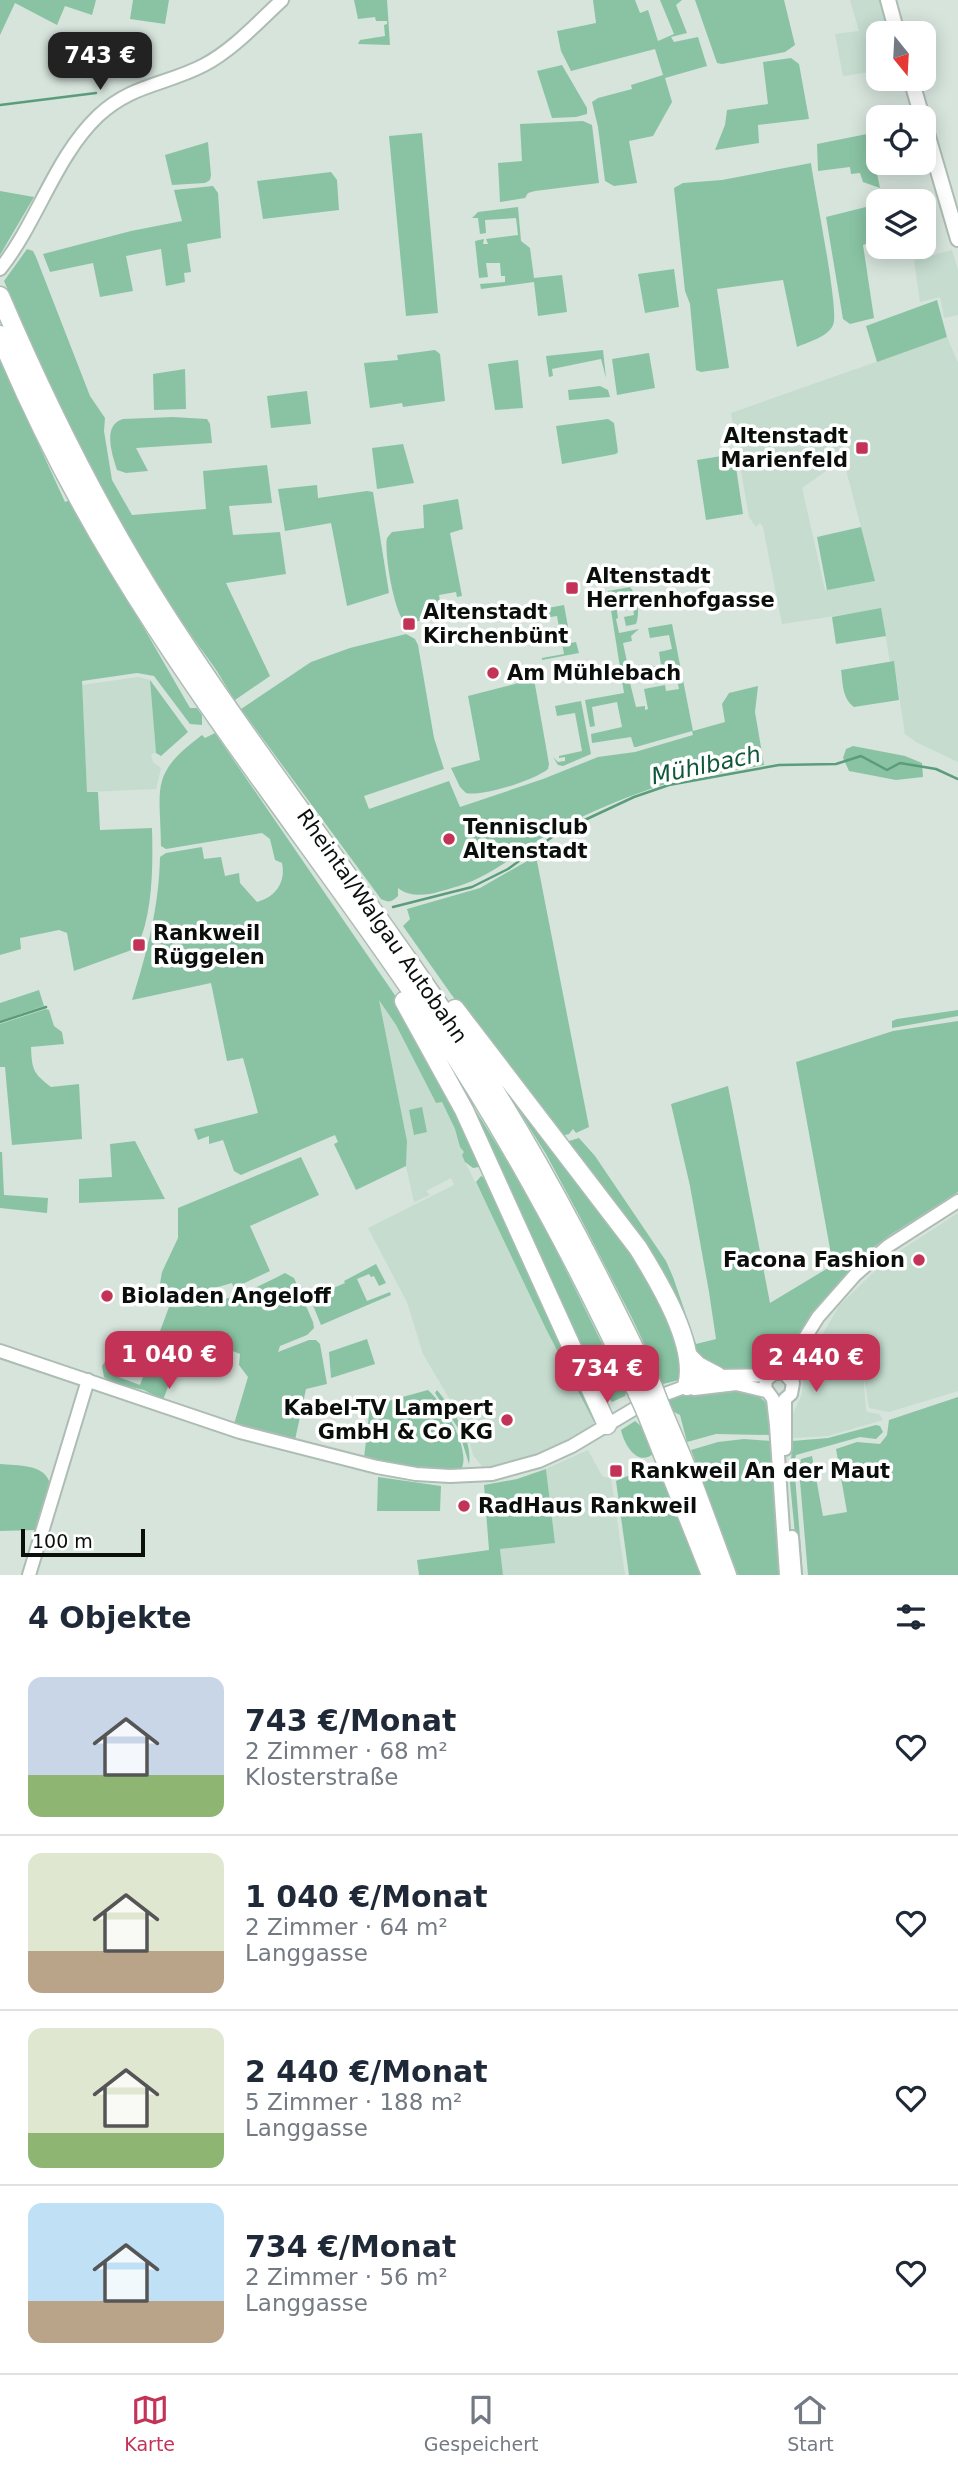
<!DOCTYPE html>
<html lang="de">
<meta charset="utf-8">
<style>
:root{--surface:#fff;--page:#f2f2f3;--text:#1f2937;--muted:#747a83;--line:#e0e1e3;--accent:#c33357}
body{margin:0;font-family:"DejaVu Sans",sans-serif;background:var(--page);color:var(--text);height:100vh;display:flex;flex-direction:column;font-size:26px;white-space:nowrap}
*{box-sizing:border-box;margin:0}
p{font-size:23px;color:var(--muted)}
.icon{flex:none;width:38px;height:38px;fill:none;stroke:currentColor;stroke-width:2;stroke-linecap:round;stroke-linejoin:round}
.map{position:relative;height:1575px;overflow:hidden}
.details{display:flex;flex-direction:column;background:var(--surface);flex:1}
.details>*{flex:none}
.needle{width:46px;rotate:162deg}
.tools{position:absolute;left:866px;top:21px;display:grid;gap:14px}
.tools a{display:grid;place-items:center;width:70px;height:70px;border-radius:14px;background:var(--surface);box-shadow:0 4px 18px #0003;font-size:35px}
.scale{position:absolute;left:21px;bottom:18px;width:124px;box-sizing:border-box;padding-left:7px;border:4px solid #0a0f0c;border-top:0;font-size:19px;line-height:24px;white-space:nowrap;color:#0a0f0c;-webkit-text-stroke:5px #fff;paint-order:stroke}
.price{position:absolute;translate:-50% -60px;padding:0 16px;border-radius:14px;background:var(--accent);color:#fff;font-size:23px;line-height:46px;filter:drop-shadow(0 2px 4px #0008)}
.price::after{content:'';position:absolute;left:50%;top:42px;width:21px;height:16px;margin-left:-10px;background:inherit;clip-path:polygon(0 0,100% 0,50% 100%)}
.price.current{background:#222;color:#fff}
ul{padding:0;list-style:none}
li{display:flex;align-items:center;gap:21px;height:175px;padding:0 28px}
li+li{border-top:2px solid var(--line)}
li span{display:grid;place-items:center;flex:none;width:196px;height:140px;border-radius:14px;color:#555}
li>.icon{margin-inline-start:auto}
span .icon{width:84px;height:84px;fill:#fffc;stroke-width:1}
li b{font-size:30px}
h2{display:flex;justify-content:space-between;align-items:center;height:84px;padding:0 28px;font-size:30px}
.tab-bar{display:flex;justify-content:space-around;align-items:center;height:98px;border-top:2px solid var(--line);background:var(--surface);font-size:19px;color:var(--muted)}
.tab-bar a{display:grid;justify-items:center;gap:4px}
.tab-bar .current{color:var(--accent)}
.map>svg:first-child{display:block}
.built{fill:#c5dccf;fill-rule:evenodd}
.green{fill:#89c3a4}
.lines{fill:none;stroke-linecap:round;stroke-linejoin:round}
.stream{stroke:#5b9c7b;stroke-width:2.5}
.secondary-casing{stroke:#adbcb4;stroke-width:16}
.primary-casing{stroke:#adbcb4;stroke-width:18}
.highway-casing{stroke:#adbcb4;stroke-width:21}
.secondary{stroke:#fff;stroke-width:12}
.primary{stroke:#fff;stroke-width:14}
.highway{stroke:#fff;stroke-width:18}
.highway-bridge-casing{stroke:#adbcb4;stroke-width:21;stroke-linecap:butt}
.highway-bridge{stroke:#fff;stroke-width:18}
.poi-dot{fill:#c33357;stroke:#fff;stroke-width:2.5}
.labels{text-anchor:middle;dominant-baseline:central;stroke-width:7;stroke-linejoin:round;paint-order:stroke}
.poi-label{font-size:21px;font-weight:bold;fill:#0a0f0c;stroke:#fff;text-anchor:start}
.street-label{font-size:21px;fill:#0a0f0c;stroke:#fff}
.water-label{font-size:23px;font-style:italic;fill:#10573a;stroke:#fff}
</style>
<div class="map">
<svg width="958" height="1575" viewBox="0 0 958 1575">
<rect width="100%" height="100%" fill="#d6e4dc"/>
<path class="built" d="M850,0h29l10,33h-11v38l-35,5 -8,-42 24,-3z
M952,250l6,20v45l-14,3 -4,-21 -20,5 -6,-42z
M947,337l11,26v399l-42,-20 -11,-8 -11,-72h-4l-9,-53 -99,15 -19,-97 -3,-4 -4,4 -7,-10 -18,-104zM844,462l31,119 -50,9 -23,-102 24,-17z
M138,677l12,3 6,73 -5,1 2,8 8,6 -5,21 -69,3 -5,-107z
M378,998l18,27 40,78 6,-1 13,27 5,18 4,5 1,10 42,82 39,85 48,93 -2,5 -12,8 -43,22 -52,13 -12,-15 -5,-20 -9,-20 -36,-61 -16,-52 -39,-74 86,-43 -3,-7 -25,13 4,4 -16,7 -8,-36 1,-25z
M958,1213v178l-69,21 -20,-4 -6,-37 3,38 1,3 12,2 4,6 -55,16 -36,2v-22l10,-22 2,-23 13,-27 22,-38 48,-47z
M588,1450l13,24 3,3 7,1 14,97h-122l-3,-26 55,-6 -9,-74z"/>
<path class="green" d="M0,0h96l-4,15 -27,-9 -8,19 -42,-22 -15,32z
M133,0h36l-4,24 -35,-5z
M354,0h33l3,45 -32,-1 2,-4 25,-4 -1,-11 3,-1v-3h-11l-1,-4 -17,2z
M593,0h42l5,13 8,-3 10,31 16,-7 -14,-34h22l-6,5 11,28 -16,4 3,5 24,-5 9,29 -42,12 7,24 -19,34 -24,5 8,42 -23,3 -9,-5 -7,-54 -6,-25 6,-4 34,-9 -1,-4 32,-10 -8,-26 -84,22 -10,-20 -4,-20 39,-8z
M695,0h89l11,45 -10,7 -63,12 -5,-1z
M791,58l8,6 10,55 -51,6 1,18 -44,7 10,-25 2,-15 41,-6 -5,-42z
M562,65l25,43v6l-11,3 -24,1 -15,-47z
M583,121l9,4 7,58 -64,8 -7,2 -3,5 -25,4 -2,-39 24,-2 -2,-37z
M422,133l16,180 -32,3 -17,-180z
M872,133l6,30h3l-6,1 5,24 -17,-6 -3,-9 -9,1 -1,-7 -32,4 -1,-27z
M208,142l3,33 -1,5 -5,3 -33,2 -7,-30z
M811,163c3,25 29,149 22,162 -5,12 -25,17 -36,22l-14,-67 -66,9 12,79 -28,4 -5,-2 -6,-66 -5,-13 -11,-103 9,-5 39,-3z
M331,172l6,8 2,30 -76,9 -6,-38z
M213,186l5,7 3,45 -34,6 4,28 -7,1 1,9 -19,4 -5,-37 -35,7 7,35 -33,6 -7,-34 -43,9 -7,-18 88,-23 51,-10 -8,-31z
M0,191l34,6 -34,58z
M878,204v36l-15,5 11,73 -24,6 -7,-5 -17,-102z
M518,207l3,34 9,7 4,30 28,-3 5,37 -29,4 -4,-34 -53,7 -1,-5 25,-2v-6h-4l-1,-13h-14l2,14 -9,1 -4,-37 9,-2 -1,5h5l-2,-5 32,-4 -2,-17 -31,2 1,13 -6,1 -2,-16h-6l6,-6z
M27,249l6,2 3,6 54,139 15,22 -1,13 8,49 20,35 74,-6 -3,-38 64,-6 5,38 -43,3 4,29 47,-3 6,42 -60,9 44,93 -35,24c-9,-12 -14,-24 -23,-36 -87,-117 -151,-249 -208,-383z
M674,269l5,38 -34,6 -7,-39z
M937,300l10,37 -70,25 -11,-36z
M435,350l5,4 5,47 -42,6 -1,-4 -32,5 -6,-45 34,-3 -1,-5z
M603,350l3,28 -5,-19 -49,10 1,7 -4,1 -3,-21z
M649,353l6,35 -38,7 -5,-36z
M0,360l65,142 5,-2 120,208h7l5,7v10l-12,-1 -36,-48 -17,-3 -55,8 5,111h11l2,38 52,-2c1,40 1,84 -15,120l-63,23 -7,-38 -8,-3 -39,8 1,11 -21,6z
M518,360l5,48 -28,2 -7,-46z
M185,369l1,40 -32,1 -1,-36z
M600,386l8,4 2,7 -41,3 -1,-10z
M307,391l4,33 -40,4 -4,-32z
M173,417l34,2 3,5 2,19 -76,5 12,23 -22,2 -9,-3c-5,-16 -15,-45 6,-51z
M608,419l6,4 4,29 -2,2 -54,10 -6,-38z
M403,444l11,39 -37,6 -5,-41z
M734,454l9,60 -37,6 -9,-60z
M317,485l1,13 49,-7 6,1 16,101 -42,13 -16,-83 -46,8 -7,-42z
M458,499l5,30 -13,4 12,63 -5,1 -1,-5 -17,3 2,12 10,-1 1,7 -46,11c-12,-10 -22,-71 -19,-86l5,-6 32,-4 -1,-23z
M861,527l14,54 -48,9 -10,-53z
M630,587c8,10 10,26 6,37l-10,2 -2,-9 10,-2 -2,-13 -16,3 2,13 -2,1 3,14 20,-4 -8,7 1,5 -9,2 6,28 9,-1 2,11 -10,2 6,24 9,-1v4l3,-1 -4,-20 21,-4 1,6 13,-2 -3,-15 -33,6 -2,-11 20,-4 -2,-13 13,-3 -3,-14 -19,3 -2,-10 24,-4 21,107 32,-9 -3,-18 7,-11 29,-7 -3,26 9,53c-31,6 -64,9 -95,18 -37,11 -74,27 -108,44 -35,18 -64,47 -102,59 -19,5 -43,16 -61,2v8c-6,6 -9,7 -17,3l-140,-190 70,-47 39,-14 56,-14 9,5 3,6 16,93 10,31 -80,27 5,13 80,-28 11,26 83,-28 55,-22 37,-5 58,-17 -1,-4 -56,16h-2l-3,-10 -39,6 -1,-9 31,-7 -5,-25 -25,5 3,19 -5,1 -5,-27 39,-7 -16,-102z
M564,605l7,38 5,-1 3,11 -37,7v-2l22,-4 -7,-38 -18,3 -2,-9z
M881,608l5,28 -50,8 -4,-27z
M894,661l5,39 -45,7c-12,-9 -11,-23 -13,-37z
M534,679l15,85 -1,5c-13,11 -66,28 -82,24l-6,-6 -9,-19 29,-8 -12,-64z
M150,680l38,52 -27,24 -5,-3z
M581,701l10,53 -28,12 -5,-1 -5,-8 5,5 7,-1v-4l-6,1v-2l23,-5 -7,-38 -18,3 -2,-10z
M215,733l188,274 64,124 13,33 -1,3 -6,1 -8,-6 -3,-7 2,-3 -4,-5 -5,-18 -13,-27 -6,1 -40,-78 -17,-25 28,141 -1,25 -50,24 -22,-46 4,-2 -3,-7 -94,40 -7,-4 -11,-31 -14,4v-8l-11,4 -4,-11 64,-16 -15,-55 -16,3 -16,-78 -79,17c15,-47 27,-93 28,-143l6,-4 36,-6 2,12 17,-2 4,19 14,-3 1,10 17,19c19,-5 29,-20 25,-39l-7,-3 -5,-21 -8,-6 -96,16 -5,-3c-1,-61 -11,-72 41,-111l3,3z
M853,746l52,10 17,7 1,14 -27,3 -47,-9 -6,-13 3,-9z
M536,856l53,271 -13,6 -3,-4 -4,5 -8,2 -110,-142 -48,-68 7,-7 -3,-10 73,-21z
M39,990l5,16 -44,15v-18z
M46,1009l3,1 5,16 8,6 2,12 -33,3c1,23 2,26 20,40l28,-3 3,55 -70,6 -7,-78h-5v-43z
M958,1010v6l-66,12v-7l5,-2z
M958,1021v171l-68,43 -28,21 -35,40 -36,54 -10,10 -21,9 -34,4 -26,-11 -132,-218 1,-3 10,-3 16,18 71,105 7,16 23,67 20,-5 -7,-47 -19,-106 -19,-82 57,-18 42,217 63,-38 -37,-203 97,-31z
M438,1045l19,30 -2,2 55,89 41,74 75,152 -1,4 -13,6 -30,-40z
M495,1072l145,187 38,80 5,40 -20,5 -31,-66 -51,-99 -35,-65z
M422,1107l5,25 -13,3 -5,-25z
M135,1141l30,58 -86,4v-24l33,-2 -2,-33z
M0,1152h2l2,43 44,3 -1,15 -47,-5z
M301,1157l18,38 -69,31 20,45 -36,17 -2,-5 -28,8h-24l-2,5 -19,-7 3,-17 16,-34v-30z
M481,1176l4,2 110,240 -1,4 -48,-93 -70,-147z
M376,1264l10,19 -7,3 -5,-10 -3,1 -2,-3 -12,5 10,22 23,-9 1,3 -70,30 -11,-27 35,-15 -1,-2z
M285,1273l9,5 19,44 1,6 -7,7 -27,11 -2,6 31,-12h7l4,4 7,40 -21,5 -11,51 -61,-16 14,-47 -9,-12 1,-11 -22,-9 -11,31 -31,-10 -13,34 -19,-10 -31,-7 -9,-6 -2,-11 4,-6 7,15 27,10 29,-78c41,2 80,-15 116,-34z
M367,1339l8,25 -44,14 -2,-26z
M739,1388c29,10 33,16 31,47l-54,-1 -29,8 -7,-27 -6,-3 -6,-13 26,-7z
M428,1390c16,14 44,60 33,80l-53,-3 -44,-9 6,-52z
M437,1390c15,18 36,49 32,74l-11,-36 -23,-35z
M958,1397v178h-150l-9,-106 2,-10 11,-3 11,60 24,-4 -11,-63 21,-7 23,2 7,-9 2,-15z
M635,1421l7,6 11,27c-16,13 -29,-10 -32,-24z
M876,1425l4,1 3,6 -7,7 -16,-2 -64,18 -2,8 9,112h-4l-9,-92 2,-42 36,-3z
M744,1439l27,2 10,134h-43l-47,-125 27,-8z
M0,1464c17,2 45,-1 50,20l-14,46 -36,1z
M651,1466l2,5 4,-2 3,2 40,104h-71l-13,-94z
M546,1469l9,74 -55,6 3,26h-84l-2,-15 72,-10 -5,-65 33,-6z
M378,1477l63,9 -1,25h-63z"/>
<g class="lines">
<path class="stream" d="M0,105l96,-12
M393,907l79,-20 36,-18 51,-37 75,-35 35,-12 110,-20 57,-1 25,-8 26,14 13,-7 36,6 22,10
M0,1022l46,-15"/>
<g class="secondary-casing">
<path id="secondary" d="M0,269c37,-46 55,-112 98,-153 34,-32 68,-31 106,-51 29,-15 54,-43 78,-65
M0,1351l240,81 137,35 39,7 34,2 42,-2 47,-13 33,-15 77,-46 38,-14 7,-6 23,-4 54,-1
M774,1373h10l9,10 -2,11 -6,5v50
M792,1380l16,-35
M687,1386l7,3 42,-5 30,7
M792,1537l3,38
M29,1575l59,-195
M786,1575l-10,-150 -3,-26 -8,-11 1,-8 27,-23 25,-40 37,-42 33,-29 70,-45"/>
</g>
<g class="primary-casing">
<path id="primary" d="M888,0l9,33
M911,79l11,38
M924,123l34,116"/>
</g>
<g class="highway-casing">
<path id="highway" d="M0,296c47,110 100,217 165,318 104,162 226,311 328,474 60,96 111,197 160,299
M0,335c42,102 95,199 155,291 88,136 189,263 279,398 78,117 145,242 204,370
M404,1001l60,109 143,315
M455,1009l183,239c21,34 60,98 49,138
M688,1356l10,10 19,10
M660,1405l33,78 34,92
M646,1412l65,163"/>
</g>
<use href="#secondary" class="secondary"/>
<use href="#primary" class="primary"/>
<use href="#highway" class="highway"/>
<g class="highway-bridge-casing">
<path id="highway-bridge" d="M653,1387l7,18
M638,1394l8,18"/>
</g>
<use href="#highway-bridge" class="highway-bridge"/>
</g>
<g class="poi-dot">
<rect x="855" y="441" width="14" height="14" rx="3.5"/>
<rect x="565" y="581" width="14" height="14" rx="3.5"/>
<rect x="402" y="617" width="14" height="14" rx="3.5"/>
<circle cx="493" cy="673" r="7"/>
<circle cx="449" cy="839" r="7"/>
<rect x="132" y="938" width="14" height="14" rx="3.5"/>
<circle cx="919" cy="1260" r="7"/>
<circle cx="107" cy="1296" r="7"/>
<circle cx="507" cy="1420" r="7"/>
<rect x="609" y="1464" width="14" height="14" rx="3.5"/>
<circle cx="464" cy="1506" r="7"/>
</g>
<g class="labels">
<g class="poi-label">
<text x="848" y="436" text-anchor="end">Altenstadt<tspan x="848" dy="24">Marienfeld</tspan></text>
<text x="586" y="576">Altenstadt<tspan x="586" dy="24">Herrenhofgasse</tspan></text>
<text x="423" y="612">Altenstadt<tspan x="423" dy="24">Kirchenbünt</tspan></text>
<text x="507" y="673">Am Mühlebach</text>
<text x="463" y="827">Tennisclub<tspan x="463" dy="24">Altenstadt</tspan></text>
<text x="153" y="933">Rankweil<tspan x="153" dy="24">Rüggelen</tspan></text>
<text x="905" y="1260" text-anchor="end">Facona Fashion</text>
<text x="121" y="1296">Bioladen Angeloff</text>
<text x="493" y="1408" text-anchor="end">Kabel-TV Lampert<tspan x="493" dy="24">GmbH &amp; Co KG</tspan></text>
<text x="630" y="1471">Rankweil An der Maut</text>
<text x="478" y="1506">RadHaus Rankweil</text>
</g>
<g class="street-label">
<text transform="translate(382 926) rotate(55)">Rheintal/Walgau Autobahn</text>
</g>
<g class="water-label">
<text transform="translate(706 765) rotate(-12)">Mühlbach</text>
</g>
</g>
</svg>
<div class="tools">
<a><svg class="needle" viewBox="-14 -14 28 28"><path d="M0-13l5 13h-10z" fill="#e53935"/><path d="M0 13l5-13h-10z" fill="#747a83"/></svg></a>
<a><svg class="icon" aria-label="locate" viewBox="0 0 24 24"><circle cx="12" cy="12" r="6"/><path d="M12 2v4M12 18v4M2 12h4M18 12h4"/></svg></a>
<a><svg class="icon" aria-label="layers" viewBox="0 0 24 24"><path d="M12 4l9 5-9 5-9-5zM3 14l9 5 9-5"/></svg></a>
</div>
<div class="scale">100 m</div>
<b class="price current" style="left:100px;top:92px">743 €</b>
<b class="price" style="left:169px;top:1391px">1 040 €</b>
<b class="price" style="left:816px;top:1394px">2 440 €</b>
<b class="price" style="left:607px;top:1405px">734 €</b>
</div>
<section class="details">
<h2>4 Objekte<svg class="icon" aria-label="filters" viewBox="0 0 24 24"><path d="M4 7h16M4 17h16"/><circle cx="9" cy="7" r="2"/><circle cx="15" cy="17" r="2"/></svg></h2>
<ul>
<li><span style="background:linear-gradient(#c9d6e8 70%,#8fb573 0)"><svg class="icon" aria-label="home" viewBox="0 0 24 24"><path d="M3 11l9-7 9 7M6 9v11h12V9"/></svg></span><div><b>743 €/Monat</b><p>2 Zimmer · 68 m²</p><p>Klosterstraße</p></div><svg class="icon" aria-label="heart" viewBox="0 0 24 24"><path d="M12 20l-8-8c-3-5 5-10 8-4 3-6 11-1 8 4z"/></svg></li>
<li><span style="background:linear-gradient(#dfe7d0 70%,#b9a48a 0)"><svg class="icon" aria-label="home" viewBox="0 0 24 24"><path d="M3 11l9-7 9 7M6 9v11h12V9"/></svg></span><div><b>1 040 €/Monat</b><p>2 Zimmer · 64 m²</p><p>Langgasse</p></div><svg class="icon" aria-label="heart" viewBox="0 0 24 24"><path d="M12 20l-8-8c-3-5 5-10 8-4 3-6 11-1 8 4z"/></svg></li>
<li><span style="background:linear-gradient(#dfe7d0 75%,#8fb573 0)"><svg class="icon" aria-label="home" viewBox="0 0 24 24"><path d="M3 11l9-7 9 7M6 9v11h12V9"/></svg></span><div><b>2 440 €/Monat</b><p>5 Zimmer · 188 m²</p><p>Langgasse</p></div><svg class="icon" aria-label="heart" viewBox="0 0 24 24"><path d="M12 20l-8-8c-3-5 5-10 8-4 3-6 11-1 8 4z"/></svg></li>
<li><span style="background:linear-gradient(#bfe0f5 70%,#b9a48a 0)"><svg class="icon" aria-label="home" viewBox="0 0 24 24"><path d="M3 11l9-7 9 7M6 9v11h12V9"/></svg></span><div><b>734 €/Monat</b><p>2 Zimmer · 56 m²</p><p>Langgasse</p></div><svg class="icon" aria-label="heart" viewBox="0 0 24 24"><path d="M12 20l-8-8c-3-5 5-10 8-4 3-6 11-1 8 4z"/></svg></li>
</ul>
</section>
<nav class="tab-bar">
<a class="current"><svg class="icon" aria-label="map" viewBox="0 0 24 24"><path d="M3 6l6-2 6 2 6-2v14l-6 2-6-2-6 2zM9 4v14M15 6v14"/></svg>Karte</a>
<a><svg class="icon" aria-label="saved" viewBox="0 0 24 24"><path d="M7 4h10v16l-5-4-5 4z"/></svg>Gespeichert</a>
<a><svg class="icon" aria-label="home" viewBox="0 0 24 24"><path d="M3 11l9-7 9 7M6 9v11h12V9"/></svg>Start</a>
</nav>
